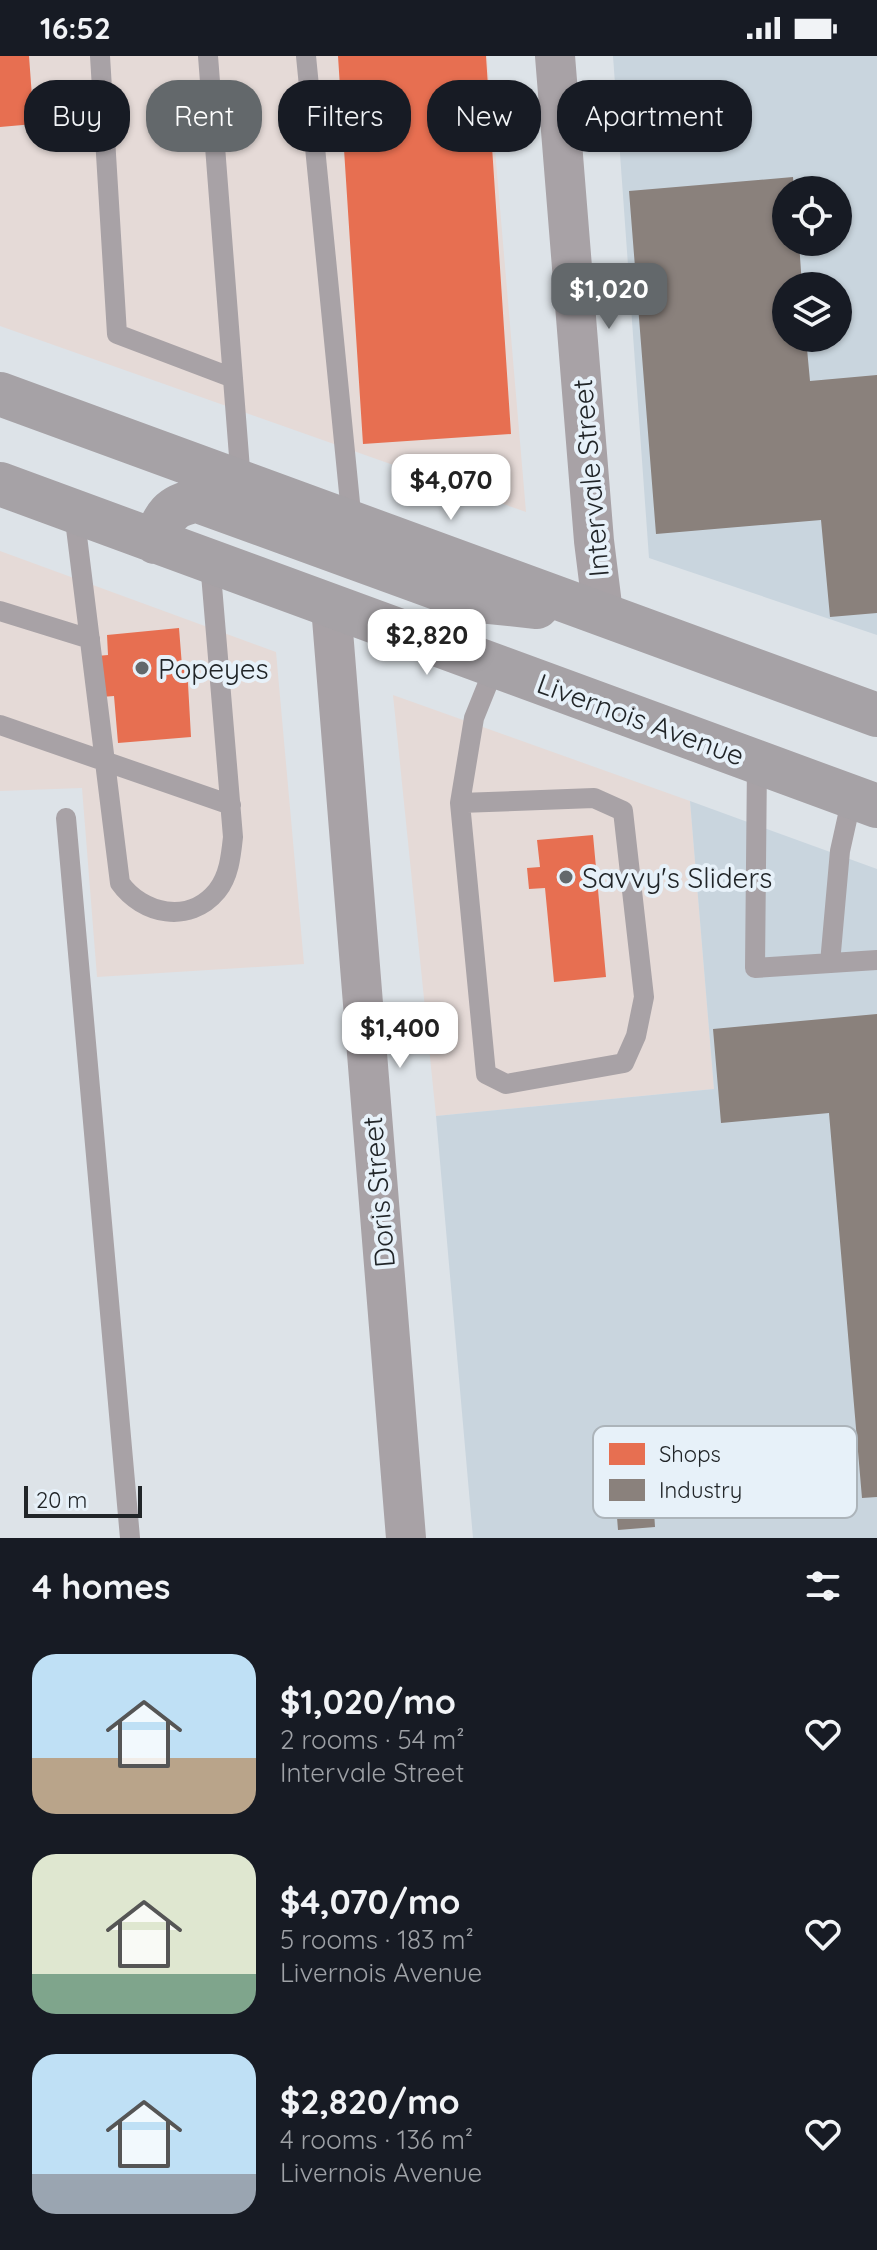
<!DOCTYPE html>
<meta charset="utf-8">
<style>
:root{--surface:#171b24;--page:#20242c;--text:#f1f3f6;--muted:#9ea1a6;--accent:#63686b}
body{margin:0;font-family:Quicksand,sans-serif;background:var(--page);color:var(--text);height:100vh;display:flex;flex-direction:column;font-size:30px;white-space:nowrap}
*{box-sizing:border-box;margin:0}
p{font-size:26px;color:var(--muted)}
.icon{flex:none;width:44px;height:44px;fill:none;stroke:currentColor;stroke-width:2;stroke-linecap:round;stroke-linejoin:round}
.map{position:relative;height:1482px;overflow:hidden}
.sheet{display:flex;flex-direction:column;background:var(--surface);flex:1}
.sheet>*{flex:none}
.hud{position:absolute;left:24px;top:24px;width:830px;height:72px;display:flex;gap:16px}
.fabs{position:absolute;left:772px;top:120px;display:grid;gap:16px}
.fabs a{display:grid;place-items:center;width:80px;height:80px;border-radius:50%;background:var(--surface);box-shadow:0 2px 6px #0004;font-size:40px}
.scale{position:absolute;left:24px;bottom:20px;width:118px;box-sizing:border-box;padding-left:8px;border:4px solid #212528;border-top:0;font-size:22px;line-height:28px;white-space:nowrap;color:#212528;-webkit-text-stroke:6px #e7f1f9;paint-order:stroke}
.price{position:absolute;translate:-50% -68px;padding:0 18px;border-radius:16px;background:#fff;color:#222;font-size:26px;line-height:52px;filter:drop-shadow(0 2px 4px #0008)}
.price::after{content:'';position:absolute;left:50%;top:48px;width:24px;height:18px;margin-left:-12px;background:inherit;clip-path:polygon(0 0,100% 0,50% 100%)}
.price.active{background:var(--accent);color:#fff}
ul{padding:0;list-style:none}
li{display:flex;align-items:center;gap:24px;height:200px;padding:0 32px}
li span{display:grid;place-items:center;flex:none;width:224px;height:160px;border-radius:24px;color:#555}
li>.icon{margin-inline-start:auto}
span .icon{width:96px;height:96px;fill:#fffc;stroke-width:1}
li b{font-size:34px}
h2{display:flex;justify-content:space-between;align-items:center;height:96px;padding:0 32px;font-size:34px}
.chip{padding:0 28px;border-radius:32px;background:var(--surface);box-shadow:0 2px 6px #0004;font-size:28px;line-height:72px}
.chip.active{background:var(--accent);color:#fff}
.status{display:flex;justify-content:space-between;align-items:center;height:56px;padding:0 40px;background:var(--surface);direction:ltr}
.status svg{height:22px;fill:currentColor}
.map>svg:first-child{display:block}
.commercial{fill:#e5dad7}
.built{fill:#c9d5de;fill-rule:evenodd}
.shops{fill:#e76f51}
.industry{fill:#8a817c}
.lines{fill:none;stroke-linecap:round;stroke-linejoin:round}
.service{stroke:#a8a2a6;stroke-width:20}
.minor{stroke:#a8a2a6;stroke-width:40}
.secondary{stroke:#a6a2a6;stroke-width:44}
.poi-dot{fill:#63686b;stroke:#e7f1f9;stroke-width:3}
.labels{text-anchor:middle;dominant-baseline:central;stroke-width:8;stroke-linejoin:round;paint-order:stroke}
.street-label{font-size:28px;fill:#212528;stroke:#e7f1f9}
.poi-label{font-size:28px;fill:#212528;stroke:#e7f1f9;text-anchor:start}
.key{fill:#e7f1f9;stroke:#acb4ba;stroke-width:2}
.key-label{font-size:22px;fill:#212528}
</style>
<div class="status"><b>16:52</b><svg viewBox="0 0 49 12"><path d="M0 12V9h3v3zM5 12V6h3v6zM10 12V3h3v9zM15 12V0h3v12zM26 1h20v11H26zM47 4h2v5h-2z"/></svg></div>
<div class="map">
<svg width="877" height="1482" viewBox="0 0 877 1482">
<rect width="100%" height="100%" fill="#dde3e8"/>
<path class="commercial" d="M0,0h487l39,456 -526,-186z
M0,495l276,101 28,312 -207,13 -15,-189 -82,3z
M393,639l297,106 24,288 -278,27z"/>
<path class="built" d="M613,0h264v579l-228,-77zM786,134h52v52h-52zM786,230h52v52h-52z
M690,745l187,68v669h-404l-37,-422 278,-27z"/>
<path class="shops" d="M0,0h29l5,68 -34,3z
M338,0h148l25,378 -148,10z
M179,572l3,38h5l4,71 -73,6 -4,-47 -13,1 -4,-41 11,-1 -1,-20z
M593,779l13,142 -52,5 -9,-94 -16,1 -2,-21 13,-1 -3,-27z"/>
<path class="industry" d="M793,121l1,13h-8v52h13l3,44h-16v52h20l4,43 67,-6v238l-47,4 -9,-97 -165,14 -27,-343z
M877,958v483l-15,1 -33,-385 -108,10 -8,-94z
M651,1407l4,64 -37,3 -5,-64z"/>
<g class="lines">
<path class="service" d="M100,0l17,278 116,44
M208,0l33,426
M306,0l46,467
M74,456l46,371c22,31 69,42 97,8 12,-15 14,-35 16,-54l-23,-275
M0,555l90,28
M0,669l231,80
M757,706l-2,206 122,-8
M460,747l134,-5 29,13 21,186 -8,39 -12,27 -118,21 -20,-10 -26,-271 14,-85 21,-52
M66,762l64,720
M830,907l10,-112 12,-54"/>
<path class="minor" d="M555,0l39,485 9,72
M331,550l75,932"/>
<path class="secondary" d="M0,338l877,321
M0,428l877,322
M155,486c9,-25 15,-38 43,-41l272,99 67,7"/>
</g>
<g class="poi-dot">
<circle cx="142" cy="612" r="8"/>
<circle cx="566" cy="821" r="8"/>
</g>
<g class="labels">
<g class="street-label">
<text transform="translate(590 422) rotate(-95)">Intervale Street</text>
<text transform="translate(641 663) rotate(20)">Livernois Avenue</text>
<text transform="translate(378 1136) rotate(-95)">Doris Street</text>
</g>
<g class="poi-label">
<text x="158" y="612">Popeyes</text>
<text x="582" y="821">Savvy's Sliders</text>
</g>
</g>
<rect x="593" y="1370" width="264" height="92" rx="12" class="key"/>
<rect x="609" y="1387" width="36" height="22" fill="#e76f51"/>
<rect x="609" y="1423" width="36" height="22" fill="#8a817c"/>
<g class="key-label">
<text x="659" y="1406">Shops</text>
<text x="659" y="1442">Industry</text>
</g>
</svg>
<div class="fabs">
<a><svg class="icon" aria-label="locate" viewBox="0 0 24 24"><circle cx="12" cy="12" r="6"/><path d="M12 2v4M12 18v4M2 12h4M18 12h4"/></svg></a>
<a><svg class="icon" aria-label="layers" viewBox="0 0 24 24"><path d="M12 4l9 5-9 5-9-5zM3 14l9 5 9-5"/></svg></a>
</div>
<div class="scale">20 m</div>
<b class="price active" style="left:609px;top:275px">$1,020</b>
<b class="price" style="left:451px;top:466px">$4,070</b>
<b class="price" style="left:427px;top:621px">$2,820</b>
<b class="price" style="left:400px;top:1014px">$1,400</b>
<div class="hud">
<a class="chip">Buy</a>
<a class="chip active">Rent</a>
<a class="chip">Filters</a>
<a class="chip">New</a>
<a class="chip">Apartment</a>
</div>
</div>
<section class="sheet">
<h2>4 homes<svg class="icon" aria-label="filters" viewBox="0 0 24 24"><path d="M4 7h16M4 17h16"/><circle cx="9" cy="7" r="2"/><circle cx="15" cy="17" r="2"/></svg></h2>
<ul>
<li><span style="background:linear-gradient(#bfe0f5 65%,#b9a48a 0)"><svg class="icon" aria-label="home" viewBox="0 0 24 24"><path d="M3 11l9-7 9 7M6 9v11h12V9"/></svg></span><div><b>$1,020/mo</b><p>2 rooms · 54 m²</p><p>Intervale Street</p></div><svg class="icon" aria-label="heart" viewBox="0 0 24 24"><path d="M12 20l-8-8c-3-5 5-10 8-4 3-6 11-1 8 4z"/></svg></li>
<li><span style="background:linear-gradient(#dfe7d0 75%,#7fa58c 0)"><svg class="icon" aria-label="home" viewBox="0 0 24 24"><path d="M3 11l9-7 9 7M6 9v11h12V9"/></svg></span><div><b>$4,070/mo</b><p>5 rooms · 183 m²</p><p>Livernois Avenue</p></div><svg class="icon" aria-label="heart" viewBox="0 0 24 24"><path d="M12 20l-8-8c-3-5 5-10 8-4 3-6 11-1 8 4z"/></svg></li>
<li><span style="background:linear-gradient(#bfe0f5 75%,#9aa5b1 0)"><svg class="icon" aria-label="home" viewBox="0 0 24 24"><path d="M3 11l9-7 9 7M6 9v11h12V9"/></svg></span><div><b>$2,820/mo</b><p>4 rooms · 136 m²</p><p>Livernois Avenue</p></div><svg class="icon" aria-label="heart" viewBox="0 0 24 24"><path d="M12 20l-8-8c-3-5 5-10 8-4 3-6 11-1 8 4z"/></svg></li>
</ul>
</section>
